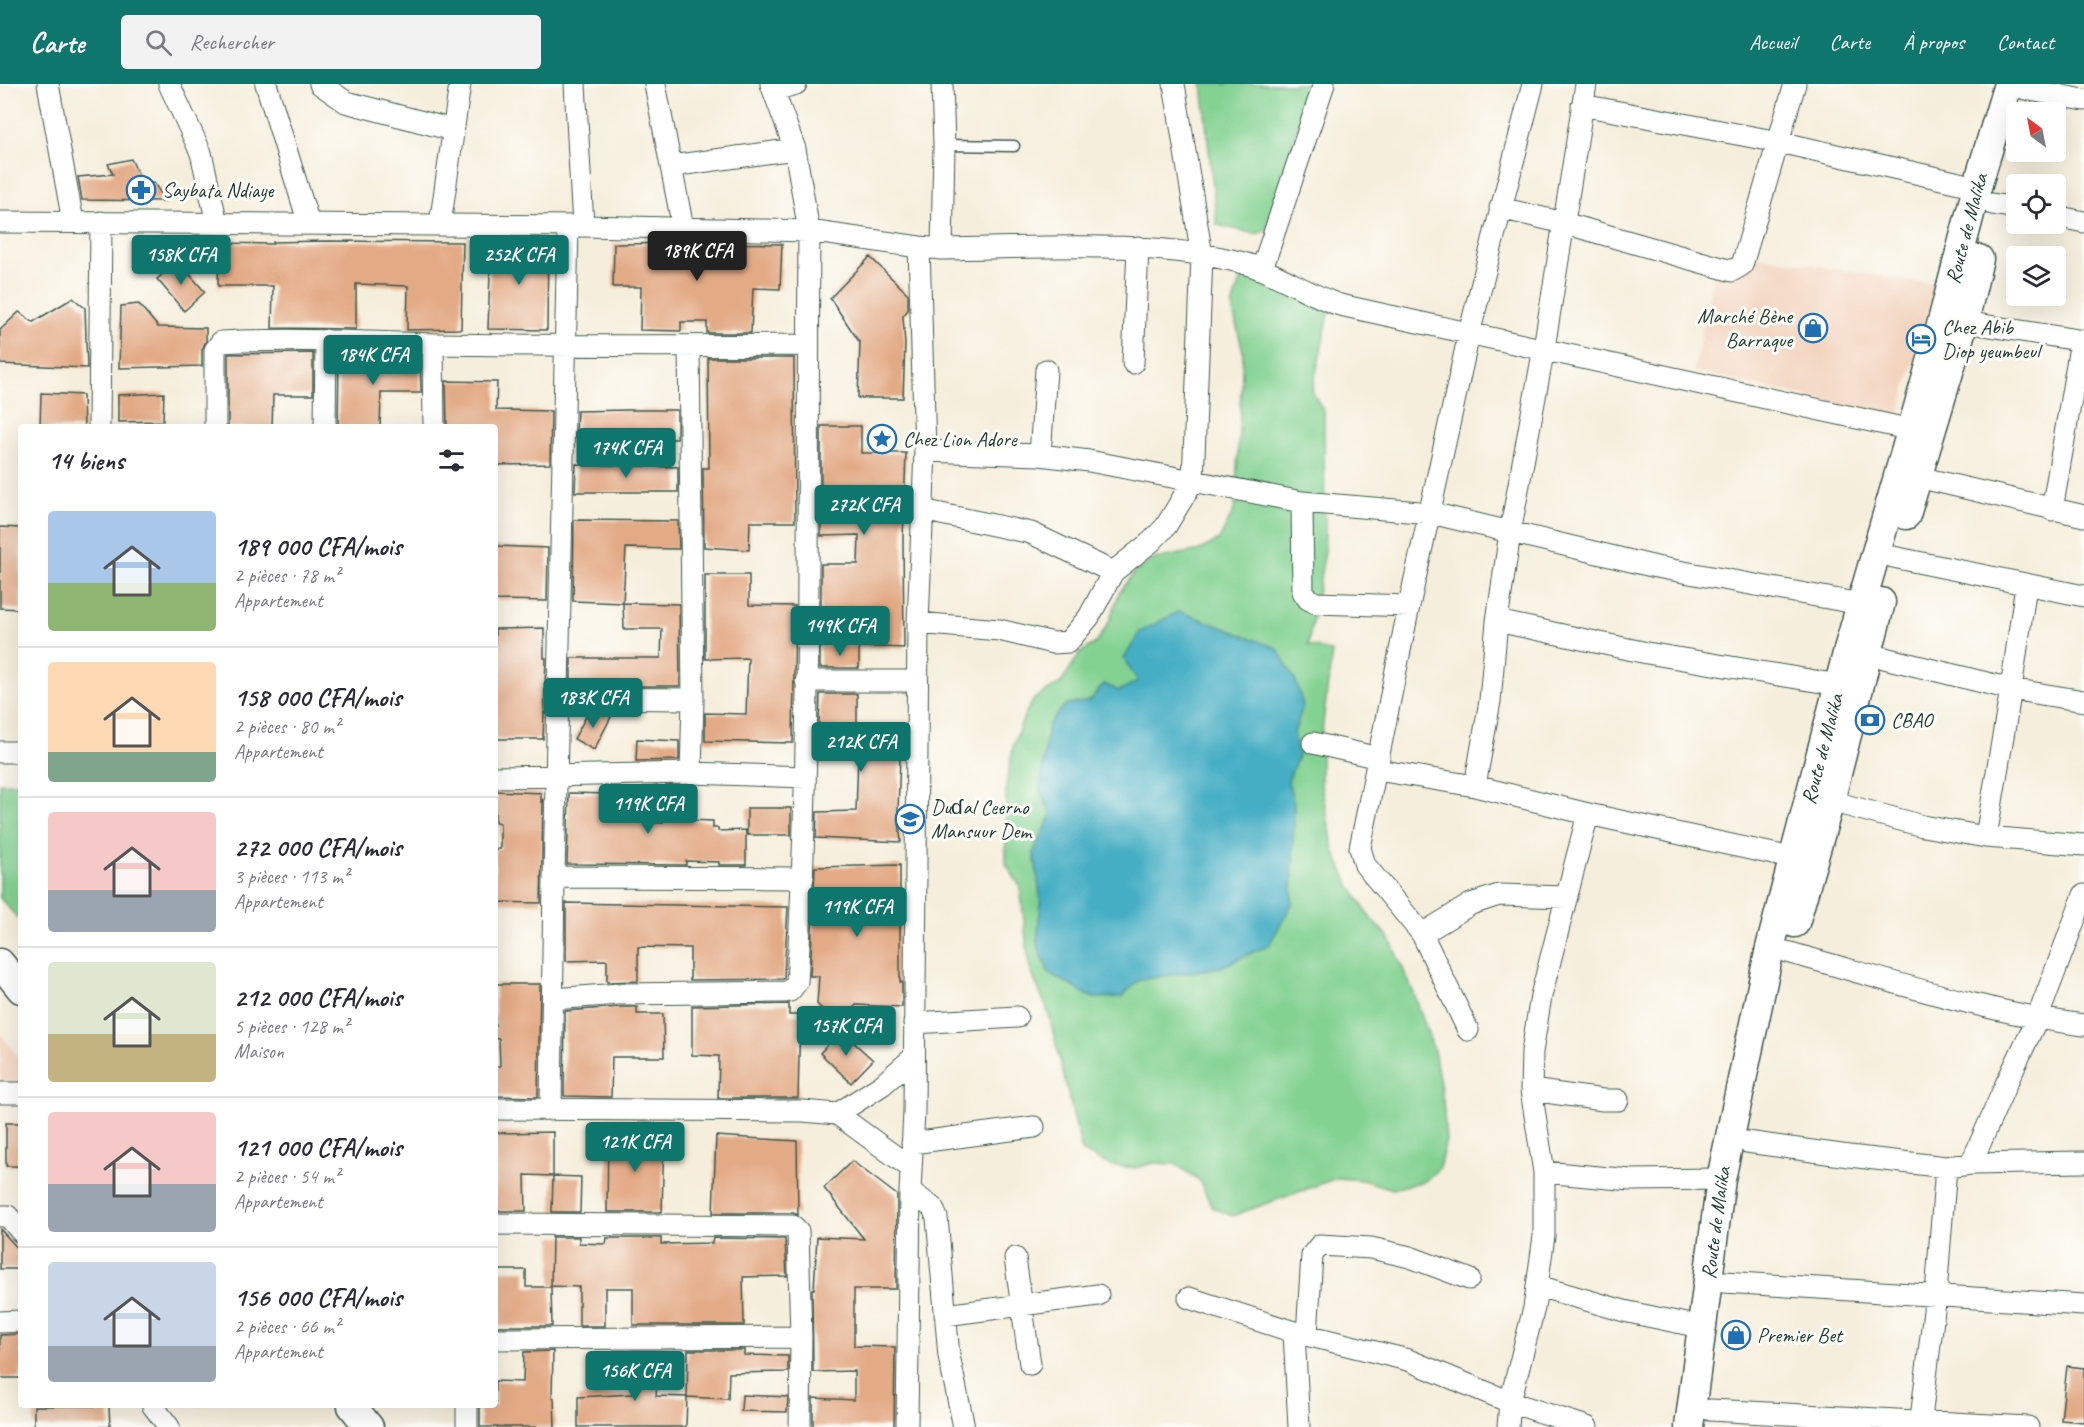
<!DOCTYPE html>
<html lang="fr">
<meta charset="utf-8">
<style>
:root{--surface:#fff;--page:#f2f2f3;--text:#2b2b33;--muted:#7c7c81;--line:#e1e1e2;--accent:#0f766e}
body{margin:0;font-family:Caveat,sans-serif;background:var(--page);color:var(--text);height:100vh;display:flex;flex-direction:column;font-size:22px;white-space:nowrap}
*{box-sizing:border-box;margin:0}
p{font-size:20px;color:var(--muted)}
.icon{flex:none;width:33px;height:33px;fill:none;stroke:currentColor;stroke-width:2;stroke-linecap:round;stroke-linejoin:round}
.map{position:relative;flex:1;overflow:hidden}
.drawer{position:absolute;left:18px;top:340px;width:480px;height:984px;display:flex;flex-direction:column;background:var(--surface);border-radius:6px;box-shadow:0 6px 24px #0002}
.drawer>*{flex:none}
.needle{width:39px;rotate:328deg}
.buttons{position:absolute;left:2006px;top:18px;display:grid;gap:12px}
.buttons a{display:grid;place-items:center;width:60px;height:60px;border-radius:6px;background:var(--surface);box-shadow:0 6px 24px #0002;font-size:30px}
.price{position:absolute;translate:-50% -51px;padding:0 14px;border-radius:6px;background:var(--accent);color:#fff;font-size:20px;line-height:39px;filter:drop-shadow(0 2px 3px #0008)}
.price::after{content:'';position:absolute;left:50%;top:36px;width:18px;height:14px;margin-left:-9px;background:inherit;clip-path:polygon(0 0,100% 0,50% 100%)}
.price.current{background:#222;color:#fff}
ul{padding:0;list-style:none}
li{display:flex;align-items:center;gap:18px;height:150px;padding:0 30px}
li+li{border-top:2px solid var(--line)}
li span{display:grid;place-items:center;flex:none;width:168px;height:120px;border-radius:6px;color:#555}
li>.icon{margin-inline-start:auto}
span .icon{width:72px;height:72px;fill:#fffc;stroke-width:1}
li b{font-size:26px}
h2{display:flex;justify-content:space-between;align-items:center;height:72px;padding:0 30px;font-size:26px}
header{display:flex;align-items:center;gap:36px;box-sizing:border-box;height:84px;padding:0 30px;background:var(--accent);color:#fff}
header strong{font-size:28px}
nav{display:flex;gap:33px;margin-inline-start:auto;font-size:21px}
.search{width:420px;height:54px;background:var(--page);display:flex;align-items:center;gap:15px;box-sizing:border-box;padding:0 21px;border-radius:6px;color:var(--muted);font-size:22px}
.map>svg:first-child{display:block}
.built{fill:#f3d4bf}
.green{fill:#83d292;stroke:#518863;stroke-width:1.5;fill-rule:evenodd}
.water{fill:#45aec4;stroke:#32767c;stroke-width:1.5}
.building{fill:#e3aa86}
.lines{fill:none;stroke-linecap:round;stroke-linejoin:round}
.lane-casing{stroke:#3f584d;stroke-width:13}
.street-casing{stroke:#3f584d;stroke-width:23}
.secondary-casing{stroke:#3f584d;stroke-width:31}
.lane{stroke:#fff;stroke-width:10}
.street{stroke:#fff;stroke-width:21}
.secondary{stroke:#fff;stroke-width:28}
.labels{text-anchor:middle;dominant-baseline:central;stroke-width:6;stroke-linejoin:round;paint-order:stroke}
.poi-label{font-size:21px;fill:#1f3d34;stroke:#fdfcf7;text-anchor:start}
.street-label{font-size:21px;fill:#1f3d34;stroke:#fdfcf7}
</style>
<header>
<strong>Carte</strong>
<div class="search"><svg class="icon" aria-label="search" viewBox="0 0 24 24"><circle cx="10" cy="10" r="6"/><path d="M15 15l6 6"/></svg>Rechercher</div>
<nav><a>Accueil</a><a>Carte</a><a>À propos</a><a>Contact</a></nav>
</header>
<div class="map">
<svg width="2084" height="1343" viewBox="0 0 2084 1343">
<rect width="100%" height="100%" fill="#fdfcf7"/>
<filter id="ink" filterUnits="userSpaceOnUse"><feTurbulence type="fractalNoise" baseFrequency=".0167" numOctaves="2"/><feDisplacementMap in="SourceGraphic" scale="12" xChannelSelector="R" yChannelSelector="G"/><feConvolveMatrix kernelMatrix="1 2 1 2 8 2 1 2 1" color-interpolation-filters="sRGB"/></filter>
<filter id="wash" filterUnits="userSpaceOnUse"><feTurbulence type="fractalNoise" baseFrequency=".008" numOctaves="4" result="noise"/><feDisplacementMap in="SourceGraphic" scale="24" xChannelSelector="R" yChannelSelector="G"/><feGaussianBlur stdDeviation="1.35" result="paint"/><feColorMatrix in="noise" values="0 0 0 0 0 0 0 0 0 0 0 0 0 0 0 0 0 1.4 0 .05"/><feComposite in="paint" operator="in"/></filter>
<g filter="url(#wash)">
<rect width="100%" height="100%" fill="#f6eedc"/>
<path class="built" d="M1752,171l183,30 -37,133 -204,-47 20,-99z
M0,949l21,27v27h-21z"/>
<path class="green" d="M1202,0h108l-44,147 -11,3 -38,-9z
M1252,186l78,39 -18,82 12,21 1,139 -17,94 24,7 -11,87v46l13,66 16,35 21,33 18,18 26,59 19,55 9,50 3,39 -7,28 -14,13 -33,8 -30,-9 -25,-2 -105,38 -20,-9 -13,-27 -24,-16 -21,-1 -19,5 -26,-3 -27,-14 -34,-140 -16,-37 -5,-26 -7,-62 -14,-22v-78l7,-39 11,-31 10,-17 27,-16 19,-30 17,-11 12,-20 10,-29 15,-20 21,-14 45,-9 19,-10 16,-32 8,-157 -11,-44 7,-24zM1138,597l165,24 -9,28 4,23 -10,25 6,23 -2,100 -71,63 -82,13 -18,17 -28,1 -44,-25 -12,-30 4,-41 -7,-51 18,-36 -12,-24 8,-66 17,-20 25,-4 14,-17 15,7z
M0,699h21v139l-21,-24z"/>
<path class="water" d="M1179,527l98,37 19,34 7,23 -9,28 4,23 -10,25 6,23 -2,100 -23,41 -48,22 -82,13 -18,17 -28,1 -44,-25 -12,-30 4,-41 -7,-51 18,-36 -12,-24 8,-66 17,-20 25,-4 14,-17 15,7 19,-10 -14,-22 16,-27z"/>
<g id="blocks">
<path class="building" d="M131,75l12,25 11,-1 12,18 -84,-1 -4,-23 35,-3 -5,-10z
M326,157l137,1 -2,87 -54,1 1,-44 -52,-2v45l-84,-1 1,-42h-55l1,-43 54,1v-2z
M517,158h31l-1,88 -59,-1 3,-85z
M697,159l85,1 -2,45 -27,-1 -2,45h-44v-11h-26v9l-41,-1 1,-43h-28l1,-43z
M870,173l38,37v16l-5,6 2,28 -2,54h-45l2,-55 -30,-45z
M178,177l27,31 -21,19 -27,-32z
M73,214l12,10 2,60 -87,-4v-34l19,-18 14,10z
M139,220l19,23 48,1v13l-4,9v16l-83,2 2,-62z
M313,269v42h-40l-1,33h-44v-74z
M339,270l81,2 1,37h-40l-1,35h-42z
M708,274h86l1,164h-45l-1,28 -45,-3 -1,-79h6z
M446,297l51,1 -1,28 55,1 -1,53 -55,1v-37h-48z
M41,309l42,2 1,33h-44z
M164,309l-1,28 -45,1v-27z
M628,326h49v29l-101,-1 1,-27z
M821,342h40v27h45l-3,85 1,110 -45,-2 -1,-28 -37,-1v-53h37l1,-29 -38,1z
M576,380l102,3v25h-103z
M574,436l104,1 1,28 -53,-1 -3,55 -50,-2z
M0,443l21,1v81l-21,-1z
M495,462l53,2 -1,53 -52,-1z
M705,491h44v30l46,1 -2,137 -88,-2v-28l41,1 2,-56 -43,1z
M623,519l56,1 1,82h-41v-4l-2,4 -66,-1v-27h90l1,-29h-38z
M544,544v30h2l-3,81h-48v-110z
M859,562v22h-39v-21z
M820,610h37v34l44,1 -3,82 3,31 -85,-4 1,-26 39,-1 2,-55h-40z
M589,627h11l11,6 -17,33 -20,-11z
M637,655l42,2v19l-43,1z
M666,702h26l-3,34 24,1v7h5v3l28,-1v35h-27v-3l-33,-1v4l-119,-1 2,-71 41,1 -1,27 54,2z
M495,707l46,2v10l2,-4 -2,104 -46,-1v-53h5v-26l-5,-1z
M747,724h44v27h-44z
M900,781v117h2v25l-46,-2 -18,20 -21,-21 2,-28h-9l5,-109z
M566,819l222,4 -4,70 -1,2 -93,1v-32l-52,-1v34l-31,1v-22l-41,1z
M495,900h45l-2,113 -43,-1v-29l5,-1 -1,-27h-4z
M789,920v11h11l-2,83h-80l1,-42 -27,-1v-49z
M620,923h17v7h26l1,43h-52l-1,40 -47,-1 1,-85z
M841,947l32,29 -22,23 -31,-30z
M6,1039h15v43h-15z
M553,1048v44l-28,-1 1,36h-31v-78z
M608,1050h56l-2,78h-55z
M716,1052l81,5 1,74 -5,-2h-80z
M852,1077l45,34 -1,94h-42v57l41,1 -1,80h-81v-29l41,2v-29l-41,1 -1,-83h2l3,-52 47,2 -40,-51z
M553,1092l28,1 -1,35h-28z
M0,1145l21,23v17h-21z
M552,1153h27v6l27,1 1,-6h54v6l51,-1 1,-5 72,1 2,37 -44,1 1,48h-111v-37h-28v38h-26v-39l-28,-1z
M495,1186h31v17h25l1,39h-57z
M21,1250v44h-21v-43z
M688,1266h56v5l44,1v16l-59,1 -1,26 -41,-2z
M553,1267l-1,47h2l1,29h-75v-21h15v-25l28,1 1,-30z
M633,1267h27l-4,45 31,1 -1,30h-108v-30l55,-3z
M2067,1282l17,2v54l-23,-2z
M742,1311l46,2 -1,15 -46,-1z
M34,1322h75l1,21h-76z"/>
</g>
</g>
<g filter="url(#ink)">
<use href="#blocks" fill-opacity="0" stroke="#3f584d" stroke-width="1.5"/>
<g class="lines">
<g class="lane-casing">
<path id="lane" d="M944,61l70,1"/>
</g>
<g class="street-casing">
<path id="street" d="M48,0l25,138
M169,0l32,69 16,70
M266,0l43,140
M320,0l26,18 107,28
M575,0l8,142
M655,0l28,144
M2025,5l59,11
M774,6l22,-6
M1582,21l197,37 198,45
M671,82l124,-17
M1992,120l24,4
M1500,124l64,15 168,48 10,-6 53,-181
M2055,132l29,6
M0,138l583,4 226,5 110,16 23,2c97,-1 208,-10 301,14 34,9 63,31 97,42l572,125
M440,141l20,-141
M942,165l2,-104 -2,-61
M1262,185l62,-185
M1964,238l120,19
M433,260l1,84
M689,262l4,353 -2,74
M1133,279l5,-116
M99,344l2,-206
M215,344v-78l6,-8c72,-4 143,0 214,2 124,2 249,2 373,1
M325,344l1,-88
M925,367l115,4 49,6 213,41 129,11 225,54 205,37
M1040,371l6,-85
M1918,393l166,39
M1302,418l1,90 5,7 8,4 93,3
M922,426l109,23 82,39
M2052,426l29,-169
M1893,473l191,39
M1497,537l150,32 192,32
M918,539l81,7 54,13 15,-1 21,-25 24,-45 39,-31 14,-15 27,-45 9,-225 -28,-172
M1868,570l143,35 73,12
M806,597h111
M559,614l134,1
M1313,659l66,15
M0,668h21
M1377,686l98,16 113,28 204,44
M495,693l196,-4 114,4
M1475,702l15,-85 7,-80 13,-88 34,-185 42,-264
M1830,717l93,25 63,11 98,8
M1986,753l25,-148 15,-104
M554,793l249,1
M1422,850l49,-30 28,-9 68,2
M1787,868c98,27 196,60 297,73
M553,915l66,-5 166,-2 5,-1 7,-9c15,-250 10,-501 12,-751l-14,-82 -24,-65
M914,939l103,-6
M1468,946l-46,-96 -57,-69 -5,-17 49,-242 60,-272 64,-250
M1531,1006l72,10h15
M0,1009h21
M495,1025l308,2 34,3 74,54
M551,1026l3,-233 14,-651
M837,1030l45,-29 32,-28
M1747,1058l102,14 97,11 25,-3 113,-2
M912,1059l122,-16
M1971,1080l35,-80 31,-65 47,-124
M1544,1088l87,8 90,-1
M910,1107l23,17 4,10 12,138 15,71
M0,1132h8l13,16
M495,1140l298,2 5,5 3,106 -1,90
M1015,1174l15,106
M1724,1198l360,23
M1538,1202l86,25 76,16
M1189,1214l105,34 114,28 102,42 77,25
M945,1231l153,-20
M0,1238l21,-1
M1294,1248l5,95
M1307,1251l5,-80 8,-10 51,3 39,9 59,22
M495,1255l306,-2
M153,1322l16,21
M1710,1326l318,17
M467,1343v-21
M907,1343l3,-236 4,-79 4,-489 7,-172 -6,-204
M1508,1343l2,-25 24,-94 10,-72v-64l-13,-82 1,-38 9,-56 47,-182
M1920,1343l16,-133 10,-127"/>
</g>
<g class="secondary-casing">
<g id="secondary">
<path d="M1906,431l58,-193 15,-63"/>
<path d="M1795,839l35,-122 51,-199"/>
<path d="M0,879l21,26"/>
<path d="M352,1322l17,21"/>
<path id="s1" d="M1689,1343l32,-248 49,-231 79,-302 85,-294 43,-165 31,-103"/>
</g>
</g>
<use href="#lane" class="lane"/>
<use href="#street" class="street"/>
<use href="#secondary" class="secondary"/>
</g>
</g>
<defs>
<g id="pharmacy-ring" transform="scale(1.5)"><circle r="9.5" fill="#fdfcf7" stroke="#1f6fb2" stroke-width="1.5"/><path d="M-2-6h4v4h4v4h-4v4h-4v-4h-4v-4h4Z" fill="#1f6fb2"/></g>
<g id="shop-ring" transform="scale(1.5)"><circle r="9.5" fill="#fdfcf7" stroke="#1f6fb2" stroke-width="1.5"/><path d="M-5-2.5h2.3a2.7 3.5 0 0 1 5.4 0H5L5.5 6h-11ZM-1.5-2.5h3a1.5 2.3 0 0 0-3 0Z" fill="#1f6fb2"/></g>
<g id="hotel-ring" transform="scale(1.5)"><circle r="9.5" fill="#fdfcf7" stroke="#1f6fb2" stroke-width="1.5"/><path d="M-6-4.5h1.5V1H6V5H4.5V3h-9V5H-6ZM-4 0a1.8 1.8 0 1 1 3.6 0ZM.5 0V-2.5h3Q6-2.5 6 0Z" fill="#1f6fb2"/></g>
<g id="sight-ring" transform="scale(1.5)"><circle r="9.5" fill="#fdfcf7" stroke="#1f6fb2" stroke-width="1.5"/><path d="M0-6L1.8-2.2L6-1.7L2.9 1.2L3.7 5.4L0 3.3L-3.7 5.4L-2.9 1.2L-6-1.7L-1.8-2.2Z" fill="#1f6fb2"/></g>
<g id="bank-ring" transform="scale(1.5)"><circle r="9.5" fill="#fdfcf7" stroke="#1f6fb2" stroke-width="1.5"/><path d="M-6-4H6V4H-6ZM0-2.3a2.3 2.3 0 1 0 0 4.6a2.3 2.3 0 1 0 0-4.6Z" fill="#1f6fb2"/></g>
<g id="school-ring" transform="scale(1.5)"><circle r="9.5" fill="#fdfcf7" stroke="#1f6fb2" stroke-width="1.5"/><path d="M0-5L7-2L0 1L-7-2ZM-4 1L0 2.5L4 1V4Q0 6-4 4Z" fill="#1f6fb2"/></g>
</defs>
<g fill-rule="evenodd">
<use href="#pharmacy-ring" x="141" y="106"/>
<use href="#shop-ring" x="1813" y="244"/>
<use href="#hotel-ring" x="1921" y="255"/>
<use href="#sight-ring" x="882" y="355"/>
<use href="#bank-ring" x="1870" y="636"/>
<use href="#school-ring" x="910" y="735"/>
<use href="#shop-ring" x="1736" y="1251"/>
</g>
<g class="labels">
<g class="poi-label">
<text x="162" y="106">Saybata Ndiaye</text>
<text x="1792" y="232" text-anchor="end">Marché Bène<tspan x="1792" dy="24">Barraque</tspan></text>
<text x="1942" y="243">Chez Abib<tspan x="1942" dy="24">Diop yeumbeul</tspan></text>
<text x="903" y="355">Chez Lion Adore</text>
<text x="1891" y="636">CBAO</text>
<text x="931" y="723">Duɗal Ceerno<tspan x="931" dy="24">Mansuur Dem</tspan></text>
<text x="1757" y="1251">Premier Bet</text>
</g>
<g class="street-label">
<text stroke="none"><textPath href="#s1" startOffset="1232">Route de Malika</textPath></text>
<text stroke="none"><textPath href="#s1" startOffset="692">Route de Malika</textPath></text>
<text stroke="none"><textPath href="#s1" startOffset="206">Route de Malika</textPath></text>
</g>
</g>
</svg>
<div class="buttons">
<a><svg class="needle" viewBox="-14 -14 28 28"><path d="M0-13l5 13h-10z" fill="#e53935"/><path d="M0 13l5-13h-10z" fill="#7c7c81"/></svg></a>
<a><svg class="icon" aria-label="locate" viewBox="0 0 24 24"><circle cx="12" cy="12" r="6"/><path d="M12 2v4M12 18v4M2 12h4M18 12h4"/></svg></a>
<a><svg class="icon" aria-label="layers" viewBox="0 0 24 24"><path d="M12 4l9 5-9 5-9-5zM3 14l9 5 9-5"/></svg></a>
</div>
<b class="price current" style="left:697px;top:198px">189K CFA</b>
<b class="price" style="left:181px;top:202px">158K CFA</b>
<b class="price" style="left:519px;top:202px">252K CFA</b>
<b class="price" style="left:373px;top:302px">184K CFA</b>
<b class="price" style="left:626px;top:395px">174K CFA</b>
<b class="price" style="left:864px;top:452px">272K CFA</b>
<b class="price" style="left:840px;top:573px">149K CFA</b>
<b class="price" style="left:593px;top:645px">183K CFA</b>
<b class="price" style="left:861px;top:689px">212K CFA</b>
<b class="price" style="left:648px;top:751px">119K CFA</b>
<b class="price" style="left:857px;top:854px">119K CFA</b>
<b class="price" style="left:846px;top:973px">157K CFA</b>
<b class="price" style="left:635px;top:1089px">121K CFA</b>
<b class="price" style="left:635px;top:1318px">156K CFA</b>
<section class="drawer">
<h2>14 biens<svg class="icon" aria-label="filters" viewBox="0 0 24 24"><path d="M4 7h16M4 17h16"/><circle cx="9" cy="7" r="2"/><circle cx="15" cy="17" r="2"/></svg></h2>
<ul>
<li><span style="background:linear-gradient(#a9c7e8 60%,#8fb573 0)"><svg class="icon" aria-label="home" viewBox="0 0 24 24"><path d="M3 11l9-7 9 7M6 9v11h12V9"/></svg></span><div><b>189 000 CFA/mois</b><p>2 pièces · 78 m²</p><p>Appartement</p></div></li>
<li><span style="background:linear-gradient(#ffd9b3 75%,#7fa58c 0)"><svg class="icon" aria-label="home" viewBox="0 0 24 24"><path d="M3 11l9-7 9 7M6 9v11h12V9"/></svg></span><div><b>158 000 CFA/mois</b><p>2 pièces · 80 m²</p><p>Appartement</p></div></li>
<li><span style="background:linear-gradient(#f6c9c9 65%,#9aa5b1 0)"><svg class="icon" aria-label="home" viewBox="0 0 24 24"><path d="M3 11l9-7 9 7M6 9v11h12V9"/></svg></span><div><b>272 000 CFA/mois</b><p>3 pièces · 113 m²</p><p>Appartement</p></div></li>
<li><span style="background:linear-gradient(#dfe7d0 60%,#c2b280 0)"><svg class="icon" aria-label="home" viewBox="0 0 24 24"><path d="M3 11l9-7 9 7M6 9v11h12V9"/></svg></span><div><b>212 000 CFA/mois</b><p>5 pièces · 128 m²</p><p>Maison</p></div></li>
<li><span style="background:linear-gradient(#f6c9c9 60%,#9aa5b1 0)"><svg class="icon" aria-label="home" viewBox="0 0 24 24"><path d="M3 11l9-7 9 7M6 9v11h12V9"/></svg></span><div><b>121 000 CFA/mois</b><p>2 pièces · 54 m²</p><p>Appartement</p></div></li>
<li><span style="background:linear-gradient(#c9d6e8 70%,#9aa5b1 0)"><svg class="icon" aria-label="home" viewBox="0 0 24 24"><path d="M3 11l9-7 9 7M6 9v11h12V9"/></svg></span><div><b>156 000 CFA/mois</b><p>2 pièces · 66 m²</p><p>Appartement</p></div></li>
</ul>
</section>
</div>
